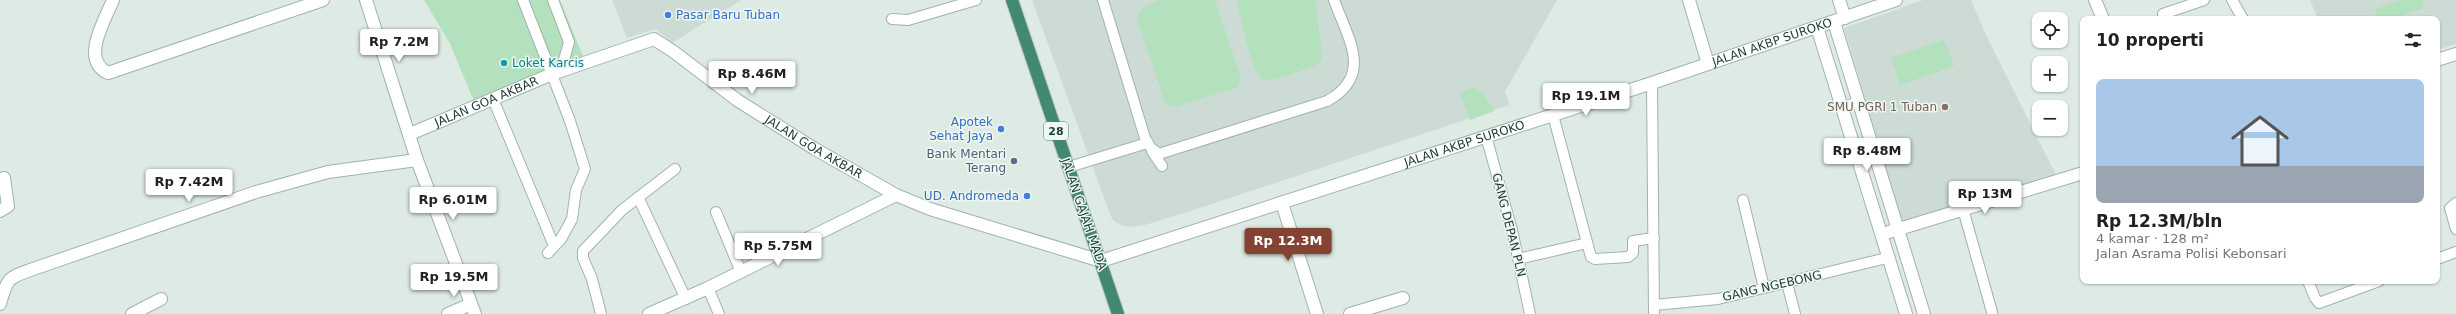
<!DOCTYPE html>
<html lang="id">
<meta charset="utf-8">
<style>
:root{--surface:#fff;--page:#f6f6f6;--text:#202124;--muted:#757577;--line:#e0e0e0;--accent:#844234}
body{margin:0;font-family:"DejaVu Sans",sans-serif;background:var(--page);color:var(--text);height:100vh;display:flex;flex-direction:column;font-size:15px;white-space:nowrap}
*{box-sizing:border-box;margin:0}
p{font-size:13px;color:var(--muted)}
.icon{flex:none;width:22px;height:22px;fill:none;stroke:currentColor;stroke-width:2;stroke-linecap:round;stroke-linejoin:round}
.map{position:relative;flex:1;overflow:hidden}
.side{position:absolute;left:2080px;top:16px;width:360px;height:268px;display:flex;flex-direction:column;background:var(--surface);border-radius:8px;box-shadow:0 1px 3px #0004}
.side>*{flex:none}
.fabs{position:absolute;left:2032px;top:12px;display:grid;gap:8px}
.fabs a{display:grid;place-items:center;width:36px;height:36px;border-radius:8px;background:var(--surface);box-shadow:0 1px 3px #0004;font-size:20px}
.price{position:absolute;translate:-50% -34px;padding:0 9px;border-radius:4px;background:#fff;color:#222;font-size:13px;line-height:26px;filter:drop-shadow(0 1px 2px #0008)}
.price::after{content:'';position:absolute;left:50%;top:24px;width:12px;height:9px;margin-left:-6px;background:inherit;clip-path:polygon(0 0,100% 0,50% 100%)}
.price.selected{background:var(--accent);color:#fff}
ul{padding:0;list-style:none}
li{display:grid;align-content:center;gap:8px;height:212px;padding:0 16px}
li+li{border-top:1px solid var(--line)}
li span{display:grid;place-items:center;height:124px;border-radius:8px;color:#555}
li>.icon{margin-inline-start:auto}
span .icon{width:72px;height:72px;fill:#fffc;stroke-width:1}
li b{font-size:17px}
h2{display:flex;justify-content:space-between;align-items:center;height:48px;padding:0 16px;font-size:17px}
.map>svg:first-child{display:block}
.built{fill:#ccdbd3}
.green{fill:#b3e0bd}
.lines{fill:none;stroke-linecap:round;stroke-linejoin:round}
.service-casing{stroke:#a0b3ab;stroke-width:12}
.minor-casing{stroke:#a0b3ab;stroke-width:14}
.tertiary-casing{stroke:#a0b3ab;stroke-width:14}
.trunk-casing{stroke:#bbc5c2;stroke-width:14}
.service{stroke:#fff;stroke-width:10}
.minor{stroke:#fff;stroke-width:12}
.tertiary{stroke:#fff;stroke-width:12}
.trunk{stroke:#428974;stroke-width:12}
.shop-dot{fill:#3f7fe0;stroke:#eef8f2;stroke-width:1.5}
.culture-dot{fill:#0f9aa8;stroke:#eef8f2;stroke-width:1.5}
.education-dot{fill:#8d6e63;stroke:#eef8f2;stroke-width:1.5}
.service-dot{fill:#5c6f8a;stroke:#eef8f2;stroke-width:1.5}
.labels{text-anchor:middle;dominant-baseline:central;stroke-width:3;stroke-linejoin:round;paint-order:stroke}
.shield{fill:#eef8f2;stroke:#5c756c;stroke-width:1}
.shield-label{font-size:11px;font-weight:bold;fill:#1d3d32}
.shop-label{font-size:12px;fill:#366cbe;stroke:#eef8f2;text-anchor:end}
.street-label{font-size:12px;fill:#1d3d32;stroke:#eef8f2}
.culture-label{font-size:12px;fill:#0d838f;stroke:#eef8f2;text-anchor:start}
.education-label{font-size:12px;fill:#785e54;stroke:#eef8f2;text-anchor:end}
.service-label{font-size:12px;fill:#4e5e75;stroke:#eef8f2;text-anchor:end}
</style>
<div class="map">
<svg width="2456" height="314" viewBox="0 0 2456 314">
<rect width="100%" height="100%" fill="#deebe4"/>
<path class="built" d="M612,0h129l-69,43 -16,-14 -29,9z
M1032,0h525l-52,92 5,13 -313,104 -52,16 -17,2 -13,-5 -4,-5z
M1923,0h48l15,35 70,140 -155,46 -57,-193z
M2310,0h146v44l-19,6v-31h-119z"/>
<path class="green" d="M424,0h136l23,56 -109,45 -24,-57z
M1159,0h56l26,78 -3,9 -64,20 -8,-3 -29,-85 4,-10z
M1237,0h78l7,54 -2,8 -5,4c-11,3 -41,16 -51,14 -12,-2 -24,-67 -27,-80z
M2400,0h21l2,8 -31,11h-14l-3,-10z
M1944,40l10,26 -54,19 -9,-27z
M1474,88l10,6 10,17 -24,9 -10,-28z"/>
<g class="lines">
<g class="service-casing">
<path id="service" d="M523,0l47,121 15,48 -9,21 -4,29 -11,20 -13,14
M553,0l16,42 -5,18 1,10
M1103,0l42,138 6,10 8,6 168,-53c47,-26 21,-62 7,-101
M2232,0l11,19
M2163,14l41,-14
M892,19l16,1 68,-20
M1652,83l2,231
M493,99l61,147
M1842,108l16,-6
M1553,115l38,142 4,2 33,-2 5,-4v-12l21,-3
M1486,136l26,94 18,84
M1152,151l10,15
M1069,167l78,-24
M638,197l48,102
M1743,200l21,88
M2456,203l-6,5 6,21
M1963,209l29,103
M716,212l25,60
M1518,259l69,-16
M2437,259l19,-7
M2308,281l7,17 4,5 60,-22
M1787,283l8,31
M708,288l11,26
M1654,305l64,-6 169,-41
M601,314l-9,-35 -9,-21v-7l39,-41 53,-41"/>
</g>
<g class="minor-casing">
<g id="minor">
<path d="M113,0c-8,20 -33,60 -5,73l215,-73"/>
<path d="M1689,0l19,64"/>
<path d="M1839,0l6,18"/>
<path d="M2095,0l8,19"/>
<path d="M1834,22l90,292"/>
<path d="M1817,27l89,287"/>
<path d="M2437,60l19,-6"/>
<path id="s1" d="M410,134l142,-60 102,-35 20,13 63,48 78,49 81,46 34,14 171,52"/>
<path d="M1282,203l35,111"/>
<path d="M0,211l8,-5 -4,-28"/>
<path d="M1889,232l194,-59"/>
<path d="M0,304c8,-29 9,-26 36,-36l220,-76 72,-20 89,-12"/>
<path d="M132,314l29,-15"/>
<path d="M448,314l23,-10"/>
<path d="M649,314l59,-26 188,-93"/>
<path d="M1350,314l53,-16"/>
</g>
</g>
<g class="tertiary-casing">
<g id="tertiary">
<path d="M366,0l51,160 58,154"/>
<path id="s2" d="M1101,261l551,-178 244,-83"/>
</g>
</g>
<g class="trunk-casing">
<path id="trunk" d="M1012,0l106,314"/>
</g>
<use href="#service" class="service"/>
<use href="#minor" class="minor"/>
<use href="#tertiary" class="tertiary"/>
<use href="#trunk" class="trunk"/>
</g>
<g class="shop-dot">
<circle cx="668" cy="15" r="4"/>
<circle cx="1001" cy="129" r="4"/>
<circle cx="1027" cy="196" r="4"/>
</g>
<circle class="culture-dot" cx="504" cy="63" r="4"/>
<circle class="education-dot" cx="1945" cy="107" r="4"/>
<circle class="service-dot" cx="1014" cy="161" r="4"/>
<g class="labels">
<rect class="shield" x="1044" y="122" width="24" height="18" rx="3"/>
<g class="shield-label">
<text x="1056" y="131">28</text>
</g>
<g class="shop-label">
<text x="676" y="15" text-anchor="start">Pasar Baru Tuban</text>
<text x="993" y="122">Apotek<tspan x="993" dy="14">Sehat Jaya</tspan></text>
<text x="1019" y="196">UD. Andromeda</text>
</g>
<g class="street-label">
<text stroke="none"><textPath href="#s2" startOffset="706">JALAN AKBP SUROKO</textPath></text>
<text stroke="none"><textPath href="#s1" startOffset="83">JALAN GOA AKBAR</textPath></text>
<text stroke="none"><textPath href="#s2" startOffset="382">JALAN AKBP SUROKO</textPath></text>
<text stroke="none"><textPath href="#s1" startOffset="455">JALAN GOA AKBAR</textPath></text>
<text transform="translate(1084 214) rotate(71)">JALAN GAJAH MADA</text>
<text transform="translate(1509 225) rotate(76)">GANG DEPAN PLN</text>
<text transform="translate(1772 286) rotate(-13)">GANG NGEBONG</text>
</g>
<g class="culture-label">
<text x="512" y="63">Loket Karcis</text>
</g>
<g class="education-label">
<text x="1937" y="107">SMU PGRI 1 Tuban</text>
</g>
<g class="service-label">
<text x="1006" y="154">Bank Mentari<tspan x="1006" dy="14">Terang</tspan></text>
</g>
</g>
</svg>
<div class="fabs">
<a><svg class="icon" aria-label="locate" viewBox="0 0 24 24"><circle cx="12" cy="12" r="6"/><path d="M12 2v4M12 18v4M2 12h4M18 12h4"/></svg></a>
<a>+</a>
<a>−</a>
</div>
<b class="price" style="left:399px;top:63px">Rp 7.2M</b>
<b class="price" style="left:752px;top:95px">Rp 8.46M</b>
<b class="price" style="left:1586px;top:117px">Rp 19.1M</b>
<b class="price" style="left:1867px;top:172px">Rp 8.48M</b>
<b class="price" style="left:189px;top:203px">Rp 7.42M</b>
<b class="price" style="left:1985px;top:215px">Rp 13M</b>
<b class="price" style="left:453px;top:221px">Rp 6.01M</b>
<b class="price selected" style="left:1288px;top:262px">Rp 12.3M</b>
<b class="price" style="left:778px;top:267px">Rp 5.75M</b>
<b class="price" style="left:454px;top:298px">Rp 19.5M</b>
<section class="side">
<h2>10 properti<svg class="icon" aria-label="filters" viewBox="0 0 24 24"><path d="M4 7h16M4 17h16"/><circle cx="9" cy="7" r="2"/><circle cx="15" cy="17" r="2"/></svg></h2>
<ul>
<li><span style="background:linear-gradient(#a9c7e8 70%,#9aa5b1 0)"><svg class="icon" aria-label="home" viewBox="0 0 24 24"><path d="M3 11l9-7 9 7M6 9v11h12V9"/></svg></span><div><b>Rp 12.3M/bln</b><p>4 kamar · 128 m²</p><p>Jalan Asrama Polisi Kebonsari</p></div></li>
</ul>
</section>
</div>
